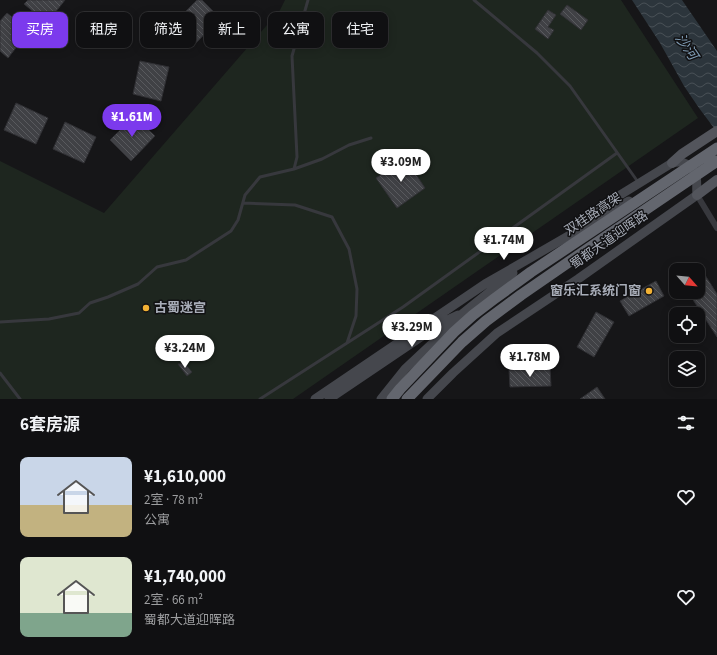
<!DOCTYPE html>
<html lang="zh">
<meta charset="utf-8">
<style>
:root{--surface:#101012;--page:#19191b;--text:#f1f3f6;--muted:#9c9d9f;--line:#303032;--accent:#7c3aed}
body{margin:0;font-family:"Source Sans 3","Noto Sans SC",sans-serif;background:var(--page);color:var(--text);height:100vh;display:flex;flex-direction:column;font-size:15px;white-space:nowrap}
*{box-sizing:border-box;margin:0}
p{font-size:13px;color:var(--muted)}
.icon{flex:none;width:22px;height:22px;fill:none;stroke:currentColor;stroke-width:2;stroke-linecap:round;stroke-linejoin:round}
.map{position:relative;height:399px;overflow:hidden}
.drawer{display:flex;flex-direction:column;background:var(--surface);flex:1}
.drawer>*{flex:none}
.hud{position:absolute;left:12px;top:12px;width:400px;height:36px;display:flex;gap:8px}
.needle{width:26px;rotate:117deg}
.buttons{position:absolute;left:669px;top:263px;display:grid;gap:8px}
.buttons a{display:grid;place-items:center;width:36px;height:36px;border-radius:8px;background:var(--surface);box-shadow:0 2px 10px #0003,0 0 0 1px var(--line);font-size:20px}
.price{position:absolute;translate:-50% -34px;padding:0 9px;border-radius:14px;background:#fff;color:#222;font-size:13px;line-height:26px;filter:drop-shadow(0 1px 2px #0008)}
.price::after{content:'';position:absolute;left:50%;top:24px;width:12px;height:9px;margin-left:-6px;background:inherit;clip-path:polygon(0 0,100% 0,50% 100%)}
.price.on{background:var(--accent);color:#fff}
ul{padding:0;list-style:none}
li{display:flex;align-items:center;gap:12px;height:100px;padding:0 20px}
li span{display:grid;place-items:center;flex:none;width:112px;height:80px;border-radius:8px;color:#555}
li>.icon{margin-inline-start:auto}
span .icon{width:48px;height:48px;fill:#fffc;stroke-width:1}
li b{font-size:17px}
h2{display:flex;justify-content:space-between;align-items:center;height:48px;padding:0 20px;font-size:17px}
.tag{padding:0 14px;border-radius:8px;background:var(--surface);box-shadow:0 2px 10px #0003,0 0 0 1px var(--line);font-size:14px;line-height:36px}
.tag.on{background:var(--accent);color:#fff}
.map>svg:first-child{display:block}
.park{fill:#1e261f}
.water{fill:url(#water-waves)}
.building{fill:url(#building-back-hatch);stroke:#303034}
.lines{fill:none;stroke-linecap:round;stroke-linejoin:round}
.lane{stroke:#37383d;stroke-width:3}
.street{stroke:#37383d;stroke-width:6}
.secondary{stroke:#45474d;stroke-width:9}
.primary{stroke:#53555c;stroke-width:10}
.highway{stroke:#63666e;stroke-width:11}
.poi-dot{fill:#f2b134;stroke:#111113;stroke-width:1.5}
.labels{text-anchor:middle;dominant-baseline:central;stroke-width:3;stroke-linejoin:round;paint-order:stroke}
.street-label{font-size:13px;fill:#a8adb8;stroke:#111113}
.poi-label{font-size:13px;font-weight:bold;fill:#a8adb8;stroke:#111113;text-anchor:end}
.water-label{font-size:14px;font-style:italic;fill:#7f9bb3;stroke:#111113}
</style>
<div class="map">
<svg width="717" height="399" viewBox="0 0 717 399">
<defs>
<pattern id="water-waves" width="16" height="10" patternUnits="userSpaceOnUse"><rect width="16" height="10" fill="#2c353c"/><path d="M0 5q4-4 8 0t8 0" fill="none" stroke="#485056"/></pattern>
<pattern id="building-back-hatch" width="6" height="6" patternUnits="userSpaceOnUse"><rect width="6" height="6" fill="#404145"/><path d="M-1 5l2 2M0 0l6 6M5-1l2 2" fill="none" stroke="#595a5e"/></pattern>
</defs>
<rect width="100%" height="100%" fill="#161618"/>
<path class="park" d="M285,0h336l77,118 -405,281h-293v-238l104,52 176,-203z"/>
<path class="water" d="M632,0h50l35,51v81l-18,-24 -15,-22 -24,-43z"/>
<path class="building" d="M28,0h37l-18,23 -23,-19z
M197,0h5l18,18 -24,25 -21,-21z
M567,5l21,15 -7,10 -21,-16z
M548,10l8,5 -8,12 6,3 -6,9 -13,-10z
M7,13l22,18 -21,27 -8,-7v-30z
M140,61l29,6 -8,34 -28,-7z
M16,103l32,15 -12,26 -32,-14z
M134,116l21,20 -24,25 -21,-21z
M65,122l31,15 -12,26 -31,-14z
M405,158l20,30 -28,20 -21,-30z
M698,264l19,30v43l-29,-45h10z
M656,281l8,15 -35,20 -9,-15z
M596,312l18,10 -20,35 -17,-10z
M184,363l8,9 -5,4 -9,-12z
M550,368l1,18 -41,1 -1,-17z
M597,387l8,12h-25z"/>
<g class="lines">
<path class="lane" d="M474,0l63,53 33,33 68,96
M294,169l28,-10 27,-14 22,-7
M243,203l52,2 37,12 17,32 8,40 -1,27 -9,27
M0,322l49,-3 30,-6 11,-10 18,-6 30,-13 19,-17 29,-7 45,-29 7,-11 7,-25 15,-18 34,-8 3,-12 -5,-101 16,-56
M0,373l20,26
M260,399l143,-92 214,-154"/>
<path class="street" d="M697,195l20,33"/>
<path class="secondary" d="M573,228l26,-20 73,-45c3,-1 5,-1 7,-1 6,0 13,5 16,11 3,6 1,16 2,22
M315,399l170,-115 144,-83
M329,399l114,-77 15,-7
M381,399l24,-30 32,-30 25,-25 51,-41
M427,399l26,-26 44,-40 81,-54 119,-84"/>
<path class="primary" d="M672,163l10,-9 35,-23
M697,195l20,-15"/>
<path class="highway" d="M392,399l8,-10 54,-57 19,-17 21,-16 37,-27 186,-124
M407,399l55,-57 24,-21 35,-26 68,-47 128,-87"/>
</g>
<g class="poi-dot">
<circle cx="649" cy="291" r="4"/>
<circle cx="146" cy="308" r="4"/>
</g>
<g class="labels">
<g class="street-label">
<text transform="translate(593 214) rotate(-34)">双桂路高架</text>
<text transform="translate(609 240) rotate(-35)">蜀都大道迎晖路</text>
</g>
<g class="poi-label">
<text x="641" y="291">窗乐汇系统门窗</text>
<text x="154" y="308" text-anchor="start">古蜀迷宫</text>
</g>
<g class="water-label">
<text transform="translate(686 47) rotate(56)">沙河</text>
</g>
</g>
</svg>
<div class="buttons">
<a><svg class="needle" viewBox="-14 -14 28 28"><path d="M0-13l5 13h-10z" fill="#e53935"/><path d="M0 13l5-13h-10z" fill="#9c9d9f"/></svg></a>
<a><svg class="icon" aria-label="locate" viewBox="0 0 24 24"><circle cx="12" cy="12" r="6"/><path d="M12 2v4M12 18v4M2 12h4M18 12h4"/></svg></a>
<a><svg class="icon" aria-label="layers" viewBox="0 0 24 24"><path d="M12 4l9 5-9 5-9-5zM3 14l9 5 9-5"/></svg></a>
</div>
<b class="price on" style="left:132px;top:138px">¥1.61M</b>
<b class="price" style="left:401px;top:183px">¥3.09M</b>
<b class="price" style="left:504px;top:261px">¥1.74M</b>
<b class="price" style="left:412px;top:348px">¥3.29M</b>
<b class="price" style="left:185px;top:369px">¥3.24M</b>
<b class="price" style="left:530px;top:378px">¥1.78M</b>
<div class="hud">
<a class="tag on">买房</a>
<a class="tag">租房</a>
<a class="tag">筛选</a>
<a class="tag">新上</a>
<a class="tag">公寓</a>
<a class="tag">住宅</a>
</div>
</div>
<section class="drawer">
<h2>6套房源<svg class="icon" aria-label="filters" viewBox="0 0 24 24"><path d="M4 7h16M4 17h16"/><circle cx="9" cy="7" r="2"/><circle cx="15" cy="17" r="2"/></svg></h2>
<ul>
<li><span style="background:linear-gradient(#c9d6e8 60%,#c2b280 0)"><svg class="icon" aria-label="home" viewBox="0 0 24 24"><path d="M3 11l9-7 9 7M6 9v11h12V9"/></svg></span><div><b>¥1,610,000</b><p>2室 · 78 m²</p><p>公寓</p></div><svg class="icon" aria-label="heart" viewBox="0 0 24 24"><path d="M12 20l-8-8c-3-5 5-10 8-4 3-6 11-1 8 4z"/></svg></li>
<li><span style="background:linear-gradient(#dfe7d0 70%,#7fa58c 0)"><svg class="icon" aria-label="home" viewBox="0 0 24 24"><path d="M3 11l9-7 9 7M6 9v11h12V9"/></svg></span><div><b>¥1,740,000</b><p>2室 · 66 m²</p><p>蜀都大道迎晖路</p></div><svg class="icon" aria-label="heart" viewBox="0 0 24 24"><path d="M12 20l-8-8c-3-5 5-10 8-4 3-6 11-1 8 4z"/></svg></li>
</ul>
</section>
